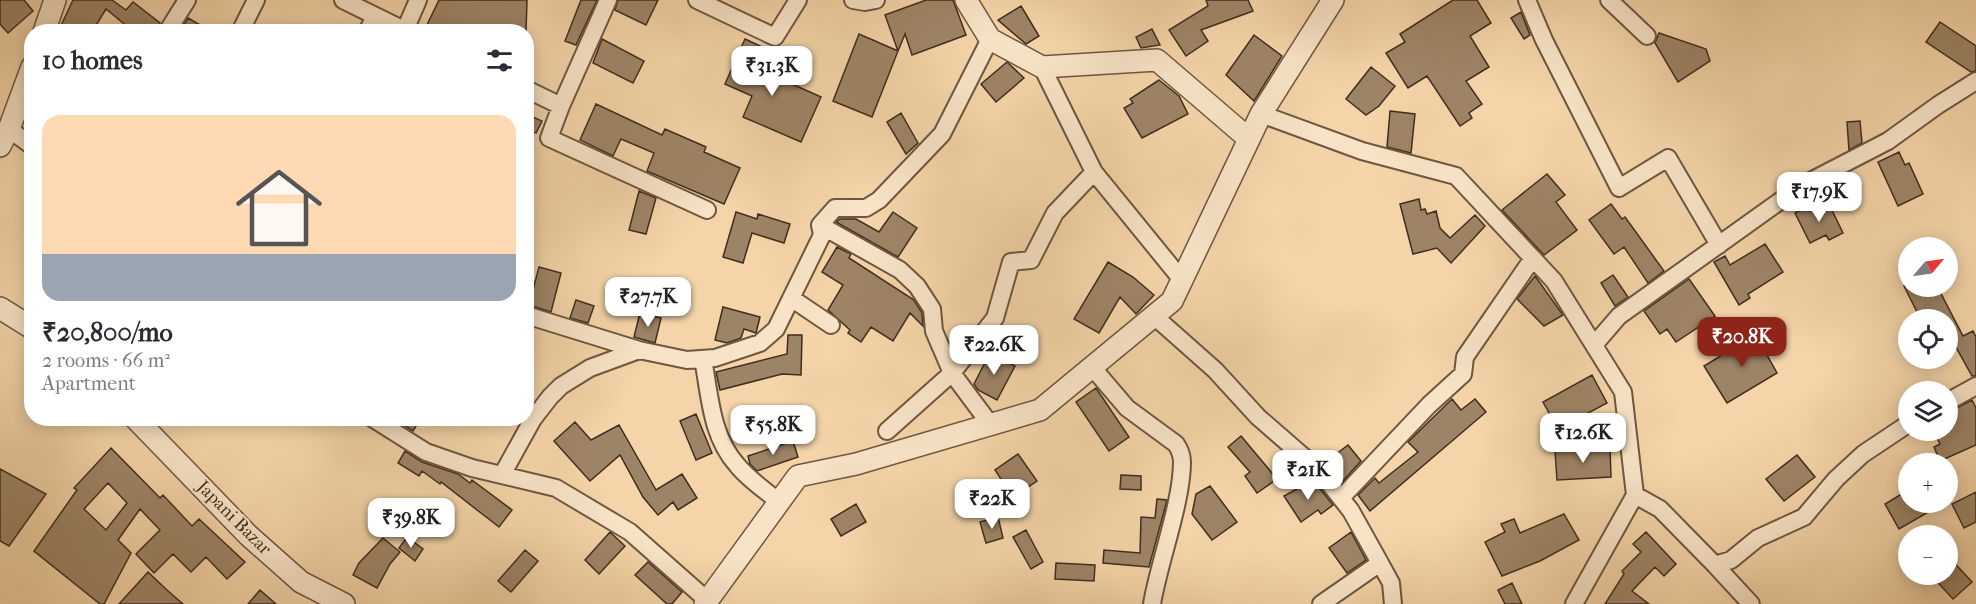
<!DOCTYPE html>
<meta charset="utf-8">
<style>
:root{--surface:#fff;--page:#f2f2f3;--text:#2b2b33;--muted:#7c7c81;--accent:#8f2418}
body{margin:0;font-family:"IM FELL French Canon",serif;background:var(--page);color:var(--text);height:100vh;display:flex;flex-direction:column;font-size:22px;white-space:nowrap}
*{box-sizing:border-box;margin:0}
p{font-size:20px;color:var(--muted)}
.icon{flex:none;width:33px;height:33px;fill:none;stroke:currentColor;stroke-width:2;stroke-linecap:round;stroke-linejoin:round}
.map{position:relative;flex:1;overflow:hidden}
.details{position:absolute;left:24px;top:24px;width:510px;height:402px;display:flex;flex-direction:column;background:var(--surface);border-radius:24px;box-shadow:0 3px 15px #0003}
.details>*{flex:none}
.needle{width:39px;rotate:61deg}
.tools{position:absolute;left:1898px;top:237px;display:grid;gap:12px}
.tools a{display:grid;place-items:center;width:60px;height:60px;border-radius:50%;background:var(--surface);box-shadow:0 3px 15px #0003;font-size:30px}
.price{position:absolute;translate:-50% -51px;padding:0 14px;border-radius:12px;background:#fff;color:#222;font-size:20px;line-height:39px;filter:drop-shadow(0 2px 3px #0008)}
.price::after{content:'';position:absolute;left:50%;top:36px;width:18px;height:14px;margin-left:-9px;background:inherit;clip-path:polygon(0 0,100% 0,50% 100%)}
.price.on{background:var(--accent);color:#fff}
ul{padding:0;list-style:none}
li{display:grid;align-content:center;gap:12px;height:318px;padding:0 18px}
li span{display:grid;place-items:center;height:186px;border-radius:18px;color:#555}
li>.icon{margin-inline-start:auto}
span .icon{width:108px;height:108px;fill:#fffc;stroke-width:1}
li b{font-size:26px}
h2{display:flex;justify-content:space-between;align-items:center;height:72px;padding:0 18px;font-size:26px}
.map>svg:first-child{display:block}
.building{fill:#9e8466;stroke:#402d1e;stroke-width:1.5;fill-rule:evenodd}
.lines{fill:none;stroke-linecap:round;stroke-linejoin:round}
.minor-casing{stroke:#6d5740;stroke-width:20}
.tertiary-casing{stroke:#6d5740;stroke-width:24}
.minor{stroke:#f8e3c6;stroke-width:16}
.tertiary{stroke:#f8e3c6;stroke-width:21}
.labels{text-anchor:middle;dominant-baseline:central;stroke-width:4.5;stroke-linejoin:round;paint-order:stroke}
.street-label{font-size:18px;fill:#402d1e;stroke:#f8e3c6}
</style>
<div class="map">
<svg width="1976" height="604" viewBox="0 0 1976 604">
<rect width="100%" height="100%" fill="#f4d4a8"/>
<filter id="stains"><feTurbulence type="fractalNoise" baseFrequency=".00333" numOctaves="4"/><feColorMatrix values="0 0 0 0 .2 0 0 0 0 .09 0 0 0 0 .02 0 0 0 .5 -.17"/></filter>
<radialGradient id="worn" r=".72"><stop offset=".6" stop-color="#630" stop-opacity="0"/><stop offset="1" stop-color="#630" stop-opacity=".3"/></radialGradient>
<path class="building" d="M0,0h24l9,11 -25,22 -8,-9z
M73,0h39l14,10 7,-8 27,21 -6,9h-20l-28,-23 -14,23h-34z
M439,0h88l-1,32h-91l-9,-5z
M581,0h16l-21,45 -11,-4z
M618,0h40l-12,25 -31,-15z
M926,0h27l13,35 -54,20 -7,-21 -7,17 -13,-36z
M1206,0h42l5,11 -52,19 7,11 -22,15 -17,-26 39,-24z
M1453,0h24l14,23 -21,13 19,31 -23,14 16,23 -13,9 3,5 -12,8 -33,-50 -19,12 -22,-35 19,-11 -5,-8z
M1021,6l18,30 -13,8 -28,-24z
M1521,12l9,23 -6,4 -13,-21z
M188,18l24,14h-32z
M1940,22l36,24v25l-5,1 -45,-30z
M1152,29l8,16 -19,3 -5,-11z
M1659,33l47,16 4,12 -32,21 -23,-39z
M859,34l39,17 -26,66 -39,-16z
M1254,35l28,21 -28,45 -28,-26z
M602,39l42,22 -11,22 -40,-20z
M745,39l15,7 -8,20 69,31 -20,45 -58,-25 9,-21 -27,-12z
M1007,62l17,16 -28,24 -15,-18z
M1371,67l24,19 -16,20 -13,9 -20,-16z
M1159,80l20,16 9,18 -46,24 -18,-30 9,-5 -3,-4z
M596,104l66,31 3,-6 41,18 -2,5 36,16 -16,36 -77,-33 7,-18 -33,-14 -8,17 -33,-16z
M1390,111l25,3 -4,39 -24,-6z
M901,113l17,30 -12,11 -19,-32z
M526,114l16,7 -6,12 -10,-5z
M1860,121l2,22 -13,7 -2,-28z
M1899,152l6,13 4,-2 14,31 -25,12 -20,-44z
M1547,174l18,21 -9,7 21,28 -33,25 -42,-45z
M639,191l17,7 -10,36 -17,-4z
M1419,199l2,11 4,-1 2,5 9,-3 4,17 10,10 25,-23 10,11 -34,37 -14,-15 -24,6 -13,-50z
M1828,202l15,31 -14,7 -3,-5 -16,8 -15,-30 12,-7 2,5z
M1611,204l11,15 3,-2 39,54 -16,12 -24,-36 -10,7 -25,-34z
M736,212l21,7 1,-5 32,10 -6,19 -32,-10 -9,30 -20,-6z
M893,212l24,16 -19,29 -62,-35 4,-3h16l23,13z
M1765,244l18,28 -35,22 2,4 -11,7 -25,-43 11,-6 5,9z
M837,247l14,7 -2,4 65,42 8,13 1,13 -13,-13 -17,28 -22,-14 -10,15 -13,-9 2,-3 -22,-20 15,-25 -21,-13z
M1108,262l25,15 21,18 -18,19 -16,-17 -21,36 -25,-14z
M539,267l22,6 -10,39 -22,-7z
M1613,275l15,22 -13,9 -14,-23z
M1535,276l28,39 -19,11 -27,-27z
M1689,279l26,37 -39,26 -9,-13 -7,5 -16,-23z
M1904,286h33l26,50 10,-5 3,6v39h-4l-25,-45v-11h-26z
M576,300l18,6 -6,17 -18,-5z
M723,307l37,10 -4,16 -12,-4 -3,9 -14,5 -12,-3z
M640,313l21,5 -6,25 -21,-6z
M788,335h14l-1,40 -19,-1 -62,16 -4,-18 71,-18z
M1755,335l3,6 5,-3 9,14 -5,3 10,18 -50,30 -23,-37z
M990,353l25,13 -18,34 -19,-10 -4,-6z
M1592,375l15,28 -49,26 -15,-27z
M1096,388l33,49 -20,14 -33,-49z
M1452,399l9,11 14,-11 11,13 -116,99 -12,-16 17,-17 4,5 39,-31 -10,-10z
M1972,400l4,8v37l-36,16 -6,-14 6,-3 -7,-14h14v-17z
M696,414l16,39 -16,7 -16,-39z
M393,418h28l-8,13z
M575,422l16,18 28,-15 37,65 26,-16 15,24 -19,12 -5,-8 -15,13 -15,-18 -23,-42 -30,26 -36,-40z
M1241,436l36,43 -20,14 -12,-17 5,-4 -22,-25z
M793,441l5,16 -41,14 -7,-7 -2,-8z
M1348,445l13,16 -19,21 -16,-20z
M111,448l49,50 3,-3 29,31 7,-7 46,43 -18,17 -21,-22 -15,15 -18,-18 -19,19 -18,-19 24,-24 -20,-21 -22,31 13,13 -27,51h-4l-66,-53 43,-61 -3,-2zM108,483l19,20 -21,27 -22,-21z
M1610,448l1,29 -54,3 -2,-29z
M405,451l17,11 36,12 12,9 2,-3 40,30 -13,17 -58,-45 -1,2 -18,-13 -3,5 -21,-13z
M1018,454l19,27 -24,16 -18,-27z
M1797,455l18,22 -31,24 -18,-22z
M0,469l46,25 -37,52 -9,-5z
M1121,475l20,1v14l-21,-1z
M1313,480l20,25 -12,9 -3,-4 -17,12 -17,-26z
M1210,486l27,36 -25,18 -20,-26 4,-20z
M1908,490v12h38l-47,27 -14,-25z
M1976,492v30l-12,6 -12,-24z
M1157,499l10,1 -18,67 -46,-4 1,-13 36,3 1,-36 14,1z
M856,504l10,18 -25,14 -10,-17z
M1564,514l15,26 -39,21 -38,15 -17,-34 20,-10 -4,-8 13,-5 6,14z
M998,517l5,21 -17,5 -6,-21z
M1026,530l17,32 -12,7 -18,-32z
M610,532l15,14 -26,28 -14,-14z
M1351,532l15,28 -19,13 -18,-25z
M1646,532l30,32 -12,12 -9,-9 -23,24 17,13h-44l19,-30 -2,-3 19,-19 -8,-8z
M407,537l16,12 -8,12 -16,-13z
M383,538l17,14 -10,12 -13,24 -24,-13 6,-12z
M525,550l13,11 -27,31 -13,-11z
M1947,555l25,27 -19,17 -23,-25h17z
M648,562l34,30 -10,12h-5l-32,-29z
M1056,563l39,2 -1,16 -39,-2z
M148,572l20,19 15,13h-64z
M1512,583l10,21h-17l-7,-14z
M260,590l16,14h-28z"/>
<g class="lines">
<g class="minor-casing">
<path id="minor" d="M343,0l65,32
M697,0l78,37 23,-37
M853,0l12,2 11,-2
M1527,0l17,40 75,148 49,-30 51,87
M1609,0l38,36
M405,30l13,-30
M167,32l20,-32
M240,32l16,-32
M367,32l8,-16
M1042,67l52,105 88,108
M526,89l35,17 47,-106
M561,106l-12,32 158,72
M1261,114l101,37 94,25 98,105 69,111 12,103 -61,109
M9,129l23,17
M820,225l80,45 17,16 15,23 2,22 18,42 38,51
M791,298l40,27
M526,315l113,35
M1154,316l61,54 43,47 61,53 32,41 29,52 -59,41
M1594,345l25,-29 182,-130 87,-45 50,-36 38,-24
M703,359c7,37 8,77 34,106 11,14 28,25 42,37
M1092,367l35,41 49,36c4,6 6,11 6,18 0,40 -23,100 -30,142
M1947,402l29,-16
M372,418l54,34 46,16 84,20 74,44 78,69
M887,431l65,-58 43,-55 16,-56 20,-2 24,-47 39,-41
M502,475l31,-56 17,-22 11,-11 29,-18 49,-18 48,10 28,-2 45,-15 16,-14 46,-94 -2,-10 15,-17h31l13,-8 63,-66 48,-95
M1635,495l25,14 55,56 16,-5 27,-22 46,-21 32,-38 27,-25 45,-30
M1341,498l88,-93 34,-31 2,-17 68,-99
M1380,563l11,20 2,21
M1715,565l36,39"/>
</g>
<g class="tertiary-casing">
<path id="tertiary" d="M966,0l24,39 52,28 115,-7 92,79
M44,32l11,-32
M0,146l9,-17 23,-62
M0,308l32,20
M135,418l113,117 53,47 43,22
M705,604l93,-128 58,-12 184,-54 132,-109 89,-187 72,-114"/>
</g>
<use href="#minor" class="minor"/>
<use href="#tertiary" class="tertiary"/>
</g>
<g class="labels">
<g class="street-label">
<text transform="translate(234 518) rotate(45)">Japani Bazar</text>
</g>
</g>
<rect width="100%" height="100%" filter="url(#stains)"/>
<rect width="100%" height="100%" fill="url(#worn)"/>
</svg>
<div class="tools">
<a><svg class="needle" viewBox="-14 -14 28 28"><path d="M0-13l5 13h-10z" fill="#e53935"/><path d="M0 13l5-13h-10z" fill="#7c7c81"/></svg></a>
<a><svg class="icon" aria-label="locate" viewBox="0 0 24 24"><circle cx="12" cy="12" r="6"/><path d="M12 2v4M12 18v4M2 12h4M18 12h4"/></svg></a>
<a><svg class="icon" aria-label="layers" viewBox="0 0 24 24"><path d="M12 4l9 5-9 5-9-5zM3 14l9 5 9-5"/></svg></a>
<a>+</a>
<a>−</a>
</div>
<b class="price" style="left:772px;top:97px">₹31.3K</b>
<b class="price" style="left:1819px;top:223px">₹17.9K</b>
<b class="price" style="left:648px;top:328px">₹27.7K</b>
<b class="price on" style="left:1742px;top:368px">₹20.8K</b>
<b class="price" style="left:994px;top:376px">₹22.6K</b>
<b class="price" style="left:773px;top:456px">₹55.8K</b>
<b class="price" style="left:1583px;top:464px">₹12.6K</b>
<b class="price" style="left:1308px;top:501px">₹21K</b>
<b class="price" style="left:992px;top:530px">₹22K</b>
<b class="price" style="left:411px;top:549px">₹39.8K</b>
<section class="details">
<h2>10 homes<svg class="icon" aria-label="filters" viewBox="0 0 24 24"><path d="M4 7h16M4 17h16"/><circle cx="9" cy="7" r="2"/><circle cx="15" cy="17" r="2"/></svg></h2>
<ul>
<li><span style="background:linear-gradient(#ffd9b3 75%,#9aa5b1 0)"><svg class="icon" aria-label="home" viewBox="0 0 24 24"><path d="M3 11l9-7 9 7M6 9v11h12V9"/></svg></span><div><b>₹20,800/mo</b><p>2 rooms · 66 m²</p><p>Apartment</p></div></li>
</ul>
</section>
</div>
